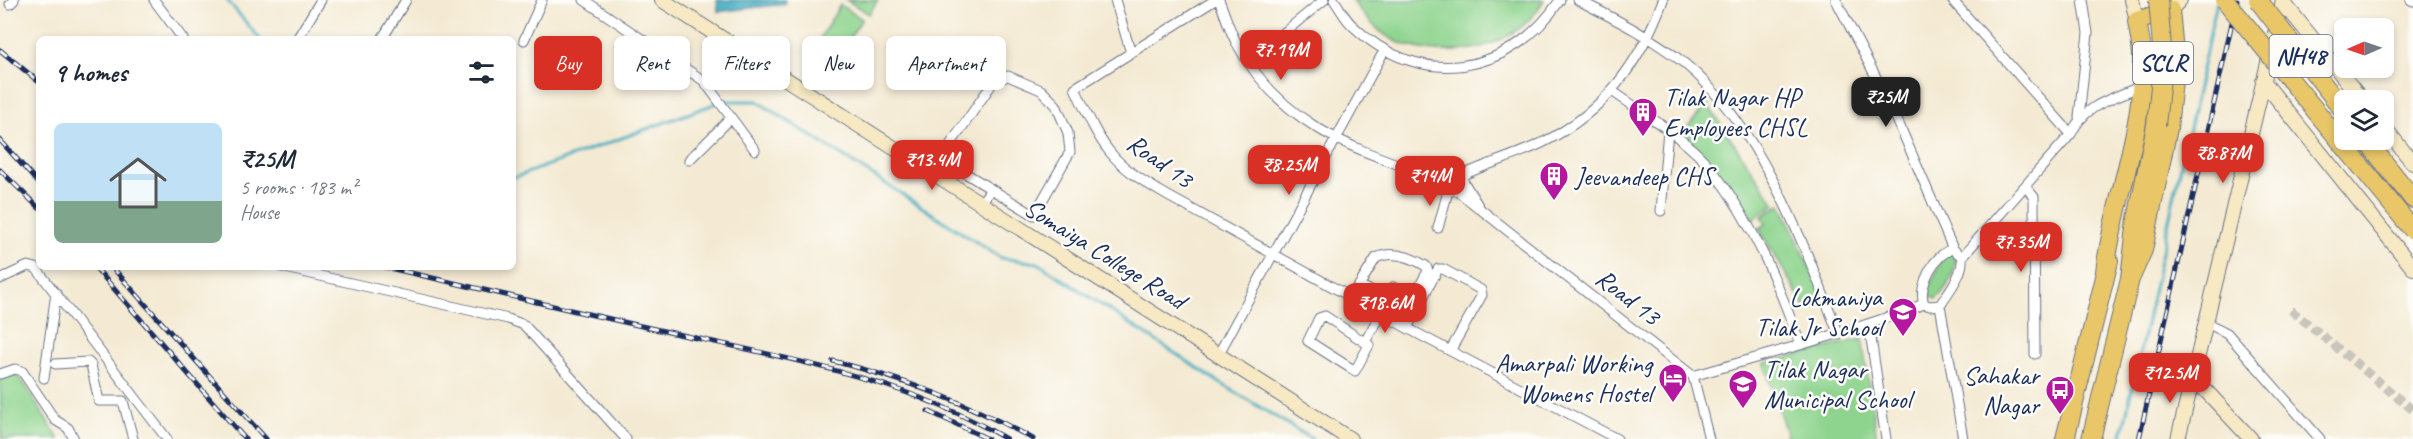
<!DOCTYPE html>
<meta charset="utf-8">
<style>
:root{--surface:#fff;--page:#f6f6f7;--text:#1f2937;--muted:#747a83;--line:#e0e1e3;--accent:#d93025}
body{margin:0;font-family:Caveat,sans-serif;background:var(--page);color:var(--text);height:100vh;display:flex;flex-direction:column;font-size:22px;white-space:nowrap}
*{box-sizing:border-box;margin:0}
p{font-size:20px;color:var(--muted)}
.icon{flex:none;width:33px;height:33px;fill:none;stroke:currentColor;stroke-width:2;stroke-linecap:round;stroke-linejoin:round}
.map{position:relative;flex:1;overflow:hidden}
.drawer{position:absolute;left:36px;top:36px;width:480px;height:234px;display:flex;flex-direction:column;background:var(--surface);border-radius:9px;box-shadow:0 3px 9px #0003}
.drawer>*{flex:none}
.top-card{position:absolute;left:534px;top:36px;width:570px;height:54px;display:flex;gap:12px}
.needle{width:39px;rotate:268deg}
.fabs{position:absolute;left:2334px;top:18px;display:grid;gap:12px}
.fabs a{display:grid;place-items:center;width:60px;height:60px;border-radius:9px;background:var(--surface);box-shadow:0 3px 9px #0003;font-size:30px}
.price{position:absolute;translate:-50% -51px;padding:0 14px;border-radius:12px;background:var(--accent);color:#fff;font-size:20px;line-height:39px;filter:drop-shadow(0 2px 3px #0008)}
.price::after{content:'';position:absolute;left:50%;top:36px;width:18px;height:14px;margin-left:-9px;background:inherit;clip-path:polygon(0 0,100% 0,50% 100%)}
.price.active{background:#222;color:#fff}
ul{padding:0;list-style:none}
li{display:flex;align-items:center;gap:18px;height:150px;padding:0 18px}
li+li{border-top:2px solid var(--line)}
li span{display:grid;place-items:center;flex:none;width:168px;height:120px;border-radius:9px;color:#555}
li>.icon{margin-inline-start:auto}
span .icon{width:72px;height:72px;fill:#fffc;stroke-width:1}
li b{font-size:26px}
h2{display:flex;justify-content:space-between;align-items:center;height:72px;padding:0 18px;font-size:26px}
.tag{padding:0 21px;border-radius:9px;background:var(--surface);box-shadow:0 3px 9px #0003;font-size:21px;line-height:54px}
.tag.active{background:var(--accent);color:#fff}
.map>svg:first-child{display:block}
.green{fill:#8ed48e;stroke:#548276;stroke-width:1.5}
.water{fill:#40abc0;stroke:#2e6d8f;stroke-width:1.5}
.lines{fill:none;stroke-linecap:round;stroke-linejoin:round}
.stream{stroke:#40abc0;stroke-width:3}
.street-tunnel{stroke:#c9c5bc;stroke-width:9;stroke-dasharray:9 4.5;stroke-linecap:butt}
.street-casing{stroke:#677087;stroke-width:11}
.secondary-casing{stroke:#677087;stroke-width:16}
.highway-casing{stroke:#677087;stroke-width:20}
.street{stroke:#fff;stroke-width:9}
.secondary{stroke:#f6e9c3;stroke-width:14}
.highway{stroke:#e9c769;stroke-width:18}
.rail-casing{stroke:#1b2f5e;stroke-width:5}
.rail{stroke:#fdfcf7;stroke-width:3;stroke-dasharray:9;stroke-linecap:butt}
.highway-bridge-casing{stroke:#677087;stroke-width:20;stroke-linecap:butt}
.highway-bridge{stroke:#e9c769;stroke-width:18}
.labels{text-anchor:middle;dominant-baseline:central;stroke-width:5;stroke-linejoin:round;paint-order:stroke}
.shield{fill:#fdfcf7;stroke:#5f6c8c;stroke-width:1.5}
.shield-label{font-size:24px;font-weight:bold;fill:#1b2f5e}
.poi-label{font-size:26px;fill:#1b2f5e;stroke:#fdfcf7;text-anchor:start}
.street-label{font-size:26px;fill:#1b2f5e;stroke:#fdfcf7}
</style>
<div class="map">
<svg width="2413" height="439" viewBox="0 0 2413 439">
<rect width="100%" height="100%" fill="#fdfcf7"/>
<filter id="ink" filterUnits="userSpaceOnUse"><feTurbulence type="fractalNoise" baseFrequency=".0167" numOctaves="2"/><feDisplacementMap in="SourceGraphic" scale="12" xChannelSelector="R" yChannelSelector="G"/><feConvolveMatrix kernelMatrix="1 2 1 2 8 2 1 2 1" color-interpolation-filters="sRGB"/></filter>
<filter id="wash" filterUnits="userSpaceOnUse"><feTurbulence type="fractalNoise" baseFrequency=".008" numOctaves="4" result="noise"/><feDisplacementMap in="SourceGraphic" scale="24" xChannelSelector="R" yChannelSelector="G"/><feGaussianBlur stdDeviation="1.35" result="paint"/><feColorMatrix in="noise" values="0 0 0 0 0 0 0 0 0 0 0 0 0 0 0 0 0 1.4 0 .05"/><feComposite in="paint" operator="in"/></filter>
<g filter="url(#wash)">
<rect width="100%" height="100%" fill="#f4ead3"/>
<path class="green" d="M846,0h32l-9,14z
M1352,0h192c-28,49 -94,62 -144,43 -20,-8 -36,-26 -48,-43z
M840,5l22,14 -24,37 -21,-13z
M1707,104l68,100 -23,15 -70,-85z
M1781,204l45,98 -19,8 -48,-81 7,-5 -4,-8z
M1949,254l6,3c1,14 -8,33 -19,42l-7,-3v-9l15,-31z
M1862,339l15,100h-89l-24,-76z
M13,372l10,10 36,57h-57l-2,-60z"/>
<path class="water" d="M717,0h68v4l-67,8z"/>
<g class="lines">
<path class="stream" d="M227,0l33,39
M723,101h34l244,157 37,5 182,120 92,56
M513,178l204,-75
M2121,439l96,-438"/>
</g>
</g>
<g filter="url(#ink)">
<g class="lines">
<path class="street-tunnel" d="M2291,310l122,100"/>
<g class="street-casing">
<path id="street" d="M154,0l29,39
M584,0l120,81 51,69
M1115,0l16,53
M1215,0l-140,88c28,61 34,74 93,108l239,132 210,111
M1219,0c6,14 10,29 17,42 46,86 118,106 202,137
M1334,0c6,8 11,19 19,26 67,64 157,50 207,-26
M1578,0c37,19 73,37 106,63 77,63 120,182 155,272
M1836,0l56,108 61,141 9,8
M1952,0l119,134
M2411,0l2,1
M10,4l4,-4
M297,39l24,-39
M382,39l24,-39
M524,40l18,-40
M1249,61l75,-61
M1612,91c31,22 78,50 101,80 40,52 65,112 87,173
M2079,117l9,-84 -5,-33
M689,160l42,-42
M1439 179a12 12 0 1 1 24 0a12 12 0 1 1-24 0Z
M1463,175c26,-12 55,-20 81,-33 61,-31 96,-79 119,-142
M1463,181l16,26
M2025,186l9,11 1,157
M1456,190l237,186
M981,203l10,-14 43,26 36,-63 -2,-19 -12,-28 -15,-15 -33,-14 -14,5 -53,77 50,31
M1661,211l7,-81
M1438,228l10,-37
M1962,257l109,-123c14,-30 41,-35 70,-48
M281,267l227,52 16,6 102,114
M0,279l28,-13 8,2 131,171
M1359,285l24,12 10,-10 10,6 -1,8 7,5
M1352,297l24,-39c17,-8 35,-1 50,8l2,5 -29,52
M1924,304c-7,-18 11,-51 29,-55
M1940,305l23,134
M1325,316l44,29 -14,26 -47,-30 11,-23z
M2207,323l20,10 93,106
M1869,325l17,114
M1407,328l31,-59h5l38,21 1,5 -32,56
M1365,342l16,-29
M1218,355l166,-304
M55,364l33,-2 3,3 8,36h24l10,38
M0,374l15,-5 7,2 33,49 13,8 6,11
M1693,376c78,-23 156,-43 231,-72l6,2 10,-1c9,-14 24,-32 22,-48
M1693,376l16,63
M44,378l12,-85"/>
</g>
<g class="secondary-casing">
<path id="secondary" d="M662,0l688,439
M2132,0l5,21
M2283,2l79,98
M2170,10l10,-10
M2263,81l150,187
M2384,127l29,36
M2193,377l58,62
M2178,439l105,-439"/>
</g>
<g class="highway-casing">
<path id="highway" d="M2366,140l47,59
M2105,272c8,-71 40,-142 37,-214 0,-12 -3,-25 -5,-37l33,-11 5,52 -7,66 -25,122 -13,29
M2065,439l44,-178
M2091,439l39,-160 7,-60 19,-94"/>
</g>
<use href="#street" class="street"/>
<use href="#secondary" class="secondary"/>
<use href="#highway" class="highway"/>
<g class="rail-casing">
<path id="rail" d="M0,50l39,32
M0,140l39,44
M0,170l39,38
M95,267l150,172
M112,267l154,172
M385,267c96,22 192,45 288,66 113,25 233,46 333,106
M833,361c71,18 136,42 200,78
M928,411l60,28
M2139,439l98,-439"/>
</g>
<use href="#rail" class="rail"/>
<g class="highway-bridge-casing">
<path id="highway-bridge" d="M2225,0l188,230
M2258,0l86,111
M2156,125l7,-66 -5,-59"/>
</g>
<use href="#highway-bridge" class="highway-bridge"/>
</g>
</g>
<defs>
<g id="building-pin" transform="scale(1.5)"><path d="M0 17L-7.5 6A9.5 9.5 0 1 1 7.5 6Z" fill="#b5179e" stroke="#fdfcf7"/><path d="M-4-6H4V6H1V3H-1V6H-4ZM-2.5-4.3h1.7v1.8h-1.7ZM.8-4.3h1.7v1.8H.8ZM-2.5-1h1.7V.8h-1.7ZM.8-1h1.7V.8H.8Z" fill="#fff"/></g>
<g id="school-pin" transform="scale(1.5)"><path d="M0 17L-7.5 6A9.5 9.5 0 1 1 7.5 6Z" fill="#b5179e" stroke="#fdfcf7"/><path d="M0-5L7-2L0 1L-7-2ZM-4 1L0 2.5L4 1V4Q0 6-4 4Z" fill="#fff"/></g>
<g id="hotel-pin" transform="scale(1.5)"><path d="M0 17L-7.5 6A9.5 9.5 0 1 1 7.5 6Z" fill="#b5179e" stroke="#fdfcf7"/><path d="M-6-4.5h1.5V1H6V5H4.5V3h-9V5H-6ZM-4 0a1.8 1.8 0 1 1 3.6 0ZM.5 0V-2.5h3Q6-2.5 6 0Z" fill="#fff"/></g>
<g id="bus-pin" transform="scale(1.5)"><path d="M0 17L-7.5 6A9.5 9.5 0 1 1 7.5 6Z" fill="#b5179e" stroke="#fdfcf7"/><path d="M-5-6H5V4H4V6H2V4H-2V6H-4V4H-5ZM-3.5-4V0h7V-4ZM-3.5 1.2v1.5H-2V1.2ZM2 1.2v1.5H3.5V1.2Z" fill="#fff"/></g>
</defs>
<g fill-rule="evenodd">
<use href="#building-pin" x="1643" y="112"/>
<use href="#building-pin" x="1554" y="176"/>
<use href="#school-pin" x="1903" y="312"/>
<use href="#hotel-pin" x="1673" y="378"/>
<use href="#school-pin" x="1743" y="384"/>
<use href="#bus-pin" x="2060" y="390"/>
</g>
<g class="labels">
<g class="shield">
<rect x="2269.5" y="35" width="63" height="42" rx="4.5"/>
<rect x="2133" y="42" width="60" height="42" rx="4.5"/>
</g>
<g class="shield-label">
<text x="2301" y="56">NH48</text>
<text x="2163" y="63">SCLR</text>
</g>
<g class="poi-label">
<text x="1664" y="97">Tilak Nagar HP<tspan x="1664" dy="30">Employees CHSL</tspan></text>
<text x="1575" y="176">Jeevandeep CHS</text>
<text x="1882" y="297" text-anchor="end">Lokmaniya<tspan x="1882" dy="30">Tilak Jr School</tspan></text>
<text x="1652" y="363" text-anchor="end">Amarpali Working<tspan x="1652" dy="30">Womens Hostel</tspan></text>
<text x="1764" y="369">Tilak Nagar<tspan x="1764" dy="30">Municipal School</tspan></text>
<text x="2039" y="375" text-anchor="end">Sahakar<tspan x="2039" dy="30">Nagar</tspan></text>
</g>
<g class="street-label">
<text transform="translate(1160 161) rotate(35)">Road 13</text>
<text transform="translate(1105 254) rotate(32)">Somaiya College Road</text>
<text transform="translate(1628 297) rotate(38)">Road 13</text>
</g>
</g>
</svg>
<div class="fabs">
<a><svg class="needle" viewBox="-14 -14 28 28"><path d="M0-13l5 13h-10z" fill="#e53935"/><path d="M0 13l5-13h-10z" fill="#747a83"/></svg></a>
<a><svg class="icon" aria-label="layers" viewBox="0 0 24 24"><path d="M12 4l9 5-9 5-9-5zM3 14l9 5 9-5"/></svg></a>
</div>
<b class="price" style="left:1281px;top:81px">₹7.19M</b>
<b class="price active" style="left:1886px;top:128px">₹25M</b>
<b class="price" style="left:2223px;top:184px">₹8.87M</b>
<b class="price" style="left:932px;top:191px">₹13.4M</b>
<b class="price" style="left:1289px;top:196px">₹8.25M</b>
<b class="price" style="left:1430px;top:207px">₹14M</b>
<b class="price" style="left:2021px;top:273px">₹7.35M</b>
<b class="price" style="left:1385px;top:334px">₹18.6M</b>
<b class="price" style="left:2170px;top:404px">₹12.5M</b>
<div class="top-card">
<a class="tag active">Buy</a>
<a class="tag">Rent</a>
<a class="tag">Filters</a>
<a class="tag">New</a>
<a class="tag">Apartment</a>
</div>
<section class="drawer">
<h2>9 homes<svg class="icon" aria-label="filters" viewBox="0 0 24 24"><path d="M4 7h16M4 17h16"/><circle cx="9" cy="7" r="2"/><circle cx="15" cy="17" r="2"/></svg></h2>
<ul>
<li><span style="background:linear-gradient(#bfe0f5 65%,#7fa58c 0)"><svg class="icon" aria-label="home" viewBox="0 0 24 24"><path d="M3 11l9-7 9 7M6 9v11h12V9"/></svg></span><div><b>₹25M</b><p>5 rooms · 183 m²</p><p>House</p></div></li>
</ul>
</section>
</div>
